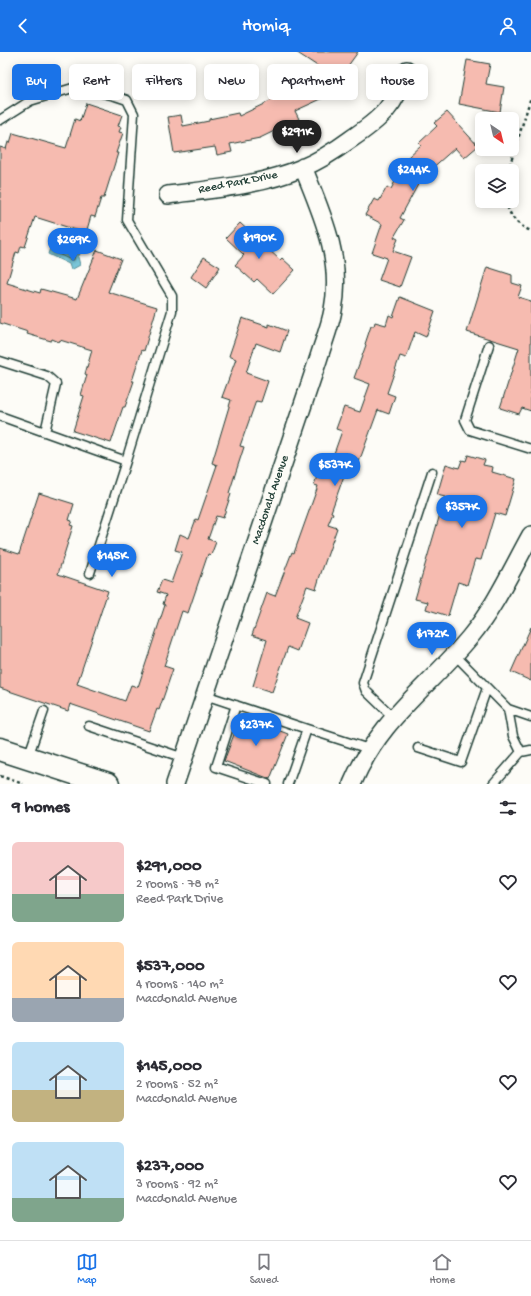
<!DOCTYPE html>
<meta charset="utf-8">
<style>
:root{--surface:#fff;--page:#f2f2f3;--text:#2b2b33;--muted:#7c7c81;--line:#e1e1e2;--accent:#1a73e8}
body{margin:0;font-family:"Gochi Hand",sans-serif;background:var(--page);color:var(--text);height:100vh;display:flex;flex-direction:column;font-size:15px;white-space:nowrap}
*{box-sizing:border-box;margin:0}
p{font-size:13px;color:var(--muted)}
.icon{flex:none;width:22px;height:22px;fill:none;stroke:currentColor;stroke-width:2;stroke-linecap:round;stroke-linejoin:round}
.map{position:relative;height:732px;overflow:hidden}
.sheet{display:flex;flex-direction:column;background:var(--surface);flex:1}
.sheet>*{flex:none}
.top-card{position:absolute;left:12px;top:12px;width:507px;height:36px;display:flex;gap:8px}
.needle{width:26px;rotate:145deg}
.fabs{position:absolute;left:475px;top:60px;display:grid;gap:8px}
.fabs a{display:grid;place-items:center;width:44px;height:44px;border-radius:6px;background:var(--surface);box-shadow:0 2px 10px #0003;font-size:20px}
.price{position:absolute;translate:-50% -34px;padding:0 9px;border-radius:14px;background:var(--accent);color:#fff;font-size:13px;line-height:26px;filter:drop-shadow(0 1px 2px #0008)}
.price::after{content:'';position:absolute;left:50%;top:24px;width:12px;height:9px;margin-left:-6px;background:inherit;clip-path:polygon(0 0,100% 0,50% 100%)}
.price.current{background:#222;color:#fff}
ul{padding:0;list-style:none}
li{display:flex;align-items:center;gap:12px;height:100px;padding:0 12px}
li span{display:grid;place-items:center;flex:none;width:112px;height:80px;border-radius:6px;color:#555}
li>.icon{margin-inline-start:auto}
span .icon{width:48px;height:48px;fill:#fffc;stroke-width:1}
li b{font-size:17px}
h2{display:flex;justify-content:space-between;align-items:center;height:48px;padding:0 12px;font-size:17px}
.tag{padding:0 14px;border-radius:6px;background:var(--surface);box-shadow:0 2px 10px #0003;font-size:14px;line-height:36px}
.tag.current{background:var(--accent);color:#fff}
header{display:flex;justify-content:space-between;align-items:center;height:52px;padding:0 12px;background:var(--accent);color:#fff;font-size:18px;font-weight:600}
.dock{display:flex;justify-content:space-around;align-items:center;height:56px;border-top:1px solid var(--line);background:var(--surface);font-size:11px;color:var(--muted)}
.dock a{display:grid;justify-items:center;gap:2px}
.dock .current{color:var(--accent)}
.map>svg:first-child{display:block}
.water{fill:#7ac6d9;stroke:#568f97}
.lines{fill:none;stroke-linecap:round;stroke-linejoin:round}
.shore{stroke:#437476;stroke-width:1}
.building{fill:#f6bbb0;stroke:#1f3d34}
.service-casing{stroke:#1f3d34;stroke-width:11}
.minor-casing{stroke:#1f3d34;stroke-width:20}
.secondary-casing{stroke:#1f3d34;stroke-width:25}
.path{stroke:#1f3d34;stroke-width:2.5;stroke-dasharray:3 3;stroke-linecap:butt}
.service{stroke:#fdfcf7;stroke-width:8}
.minor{stroke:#fdfcf7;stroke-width:17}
.secondary{stroke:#fdfcf7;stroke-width:22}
.labels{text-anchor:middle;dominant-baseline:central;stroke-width:3;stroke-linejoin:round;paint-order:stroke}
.street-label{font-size:12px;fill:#1f3d34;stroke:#fdfcf7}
</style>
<header><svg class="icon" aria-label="back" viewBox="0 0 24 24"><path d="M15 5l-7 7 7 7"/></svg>Homiq<svg class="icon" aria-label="person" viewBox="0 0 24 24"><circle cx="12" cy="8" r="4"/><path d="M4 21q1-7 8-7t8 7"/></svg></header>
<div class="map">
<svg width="531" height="732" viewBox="0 0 531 732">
<rect width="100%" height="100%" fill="#fdfcf7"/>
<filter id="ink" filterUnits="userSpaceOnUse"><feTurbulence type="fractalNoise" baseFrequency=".025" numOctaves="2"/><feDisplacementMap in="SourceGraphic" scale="8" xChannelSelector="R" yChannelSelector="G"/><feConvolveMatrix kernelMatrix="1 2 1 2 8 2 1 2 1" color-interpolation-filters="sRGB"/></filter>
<g filter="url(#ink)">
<path class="water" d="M53,188l23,6 4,8 -2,3 2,8 -9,5 -2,-6 -21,-10z"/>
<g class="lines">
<path class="shore" d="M57,193l16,5 2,3 -1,7h-3l-17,-8 1,-5z"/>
</g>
<path class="building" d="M296,0h62l-13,18 8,20 -19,8 -2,-4 -37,17 4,8 -39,19 -30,6 2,8 -15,3 -2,-8 -41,6 -6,-36 13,-2 2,11 26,-5v-2l29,-6 1,3 89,-43z
M467,8l23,4 -4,20 18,3 -4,25 -41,-8z
M86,51l36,12 -4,11 3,1 -2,5 4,1 -7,20h2l-14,45h-3l-6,19 -4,-1 -5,17 -51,-16 -10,30 -4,-1 -2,7 -3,-1 -9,31 33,10 1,-4 36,10 20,-49 24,9 -13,33 49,15 -13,44 -2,-1 -10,31h2l-9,26h-2l-12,36 -38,-12 11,-35 -3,-1 6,-20 -2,-1 7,-24 -32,-10 -1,2 -7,-3 -1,2 -24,-7 1,-2 -28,-9v-176l6,2 2,-7 2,1 3,-10 53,15 9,-29 5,2z
M447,60l31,34 -14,12 -9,-10 -33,29 -22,41 4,2 -10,17 4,2 -5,12 18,6 -11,30 -21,-7 8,-22 -15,-5 10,-29 -17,-9 9,-16 5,2 8,-14 4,2 17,-32 13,-12 -2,-2 18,-17 -3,-3z
M240,171l40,37 2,-2 13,12 -22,24 -16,-15 -3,3 -19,-17 9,-10 -18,-17z
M204,205l16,10 -14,21 -15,-11z
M487,215l25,8v8l10,3 -4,11 13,4v110l-9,-3 -3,6 -19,-6 19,-60 -52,-16z
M400,245l35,14 -9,26 -11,-5 -9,26 -6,-2 -13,37 8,3 -6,18 -11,-4 -19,52 -9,-3 -19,53 2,1 -5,12 9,3 -17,48 -4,13 -9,-3 -12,32 13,5 -10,28 -10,-4 -16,45 -19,-6 14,-46 -15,-5 15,-42 8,3 17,-44 2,1 24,-67 -4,-1 10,-29 8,3 10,-28 -6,-2 8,-22 16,5 10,-28 -16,-6 12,-33 -1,-1 6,-18h3l1,-4 11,3 3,-10 4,2z
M242,266l27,9v-3l18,7 -7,21 -24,-9 -10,30 22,8 -7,21 -5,-1 -16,45 4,1 -15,46 2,1 -8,24 -7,-2 -8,23 8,3 -5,13 -3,-1 -20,59 -6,-2 -18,55 9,3 -14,41 -2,-1 -8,22 -79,-27 -2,7 -68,-23v-140l19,6 20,-61 35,11 -5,16 3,1 -2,4 3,1 -15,48 50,17 -31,93 48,17 6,-16 7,2 27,-82 -2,-1 3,-9 -9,-3 5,-12 9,3 11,-31 -7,-2 5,-16 9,4 7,-19 2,1 19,-55 -5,-2 19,-63 -9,-3 14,-38 -7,-3z
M468,403l17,5 -2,5 10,2 -1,5 24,7 -11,37 -10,-3 -14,47 -6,-1 -8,26 -9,-3 -10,34 -22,-7 2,-7 -13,-3 30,-102 -8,-2 9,-31 13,4 3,-8 4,1z
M531,575v54l-20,-9z
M241,664l47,18 -18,45 -46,-18z"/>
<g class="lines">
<g class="service-casing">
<path id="service" d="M0,68l30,-19 46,-14 39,9 12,4 7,14 -7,106 45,76v15l-46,150 -126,-45
M489,293l-24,75 5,10 61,19
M0,309l47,15 9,8 -11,48
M90,521l36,-112
M454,602l54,55 5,27 8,16
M205,643l102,34 -19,55
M236,653l-20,62 51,17
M508,657l23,8
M393,665l-27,-26 -3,-8 69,-211
M89,674l95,32
M307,677l62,20
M418,696l43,14 26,-74
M28,705l16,-46
M493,732l28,-32 10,-2"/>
</g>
<g class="minor-casing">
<path id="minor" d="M168,143c45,-6 91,-9 134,-27 17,-7 34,-18 49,-29 31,-21 44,-33 56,-69
M175,732l143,-424c5,-17 12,-33 15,-50 10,-51 -11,-96 -30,-143
M352,732c28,-66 75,-95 118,-147 25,-30 42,-68 61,-102"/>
</g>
<g class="secondary-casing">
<path id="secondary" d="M0,697l108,35"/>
</g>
<path class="path" d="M508,119l23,-74
M506,149c3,15 11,24 25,30
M0,724l23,8"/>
<use href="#service" class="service"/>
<use href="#minor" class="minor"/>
<use href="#secondary" class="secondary"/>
</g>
</g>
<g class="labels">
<g class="street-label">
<text transform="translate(238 131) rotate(-11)">Reed Park Drive</text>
<text transform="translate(271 448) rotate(-71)">Macdonald Avenue</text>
</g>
</g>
</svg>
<div class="fabs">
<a><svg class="needle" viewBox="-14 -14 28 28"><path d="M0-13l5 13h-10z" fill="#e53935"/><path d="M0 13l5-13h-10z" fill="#7c7c81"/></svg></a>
<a><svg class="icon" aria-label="layers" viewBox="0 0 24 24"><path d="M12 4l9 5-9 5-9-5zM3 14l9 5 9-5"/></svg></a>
</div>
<b class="price current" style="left:297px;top:102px">$291K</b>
<b class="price" style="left:413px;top:140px">$244K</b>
<b class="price" style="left:259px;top:208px">$190K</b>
<b class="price" style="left:73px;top:210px">$269K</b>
<b class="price" style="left:335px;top:435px">$537K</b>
<b class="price" style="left:462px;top:477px">$357K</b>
<b class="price" style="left:112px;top:526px">$145K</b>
<b class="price" style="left:432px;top:604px">$172K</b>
<b class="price" style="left:256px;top:695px">$237K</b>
<div class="top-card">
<a class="tag current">Buy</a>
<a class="tag">Rent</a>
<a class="tag">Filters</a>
<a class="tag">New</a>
<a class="tag">Apartment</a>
<a class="tag">House</a>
</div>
</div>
<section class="sheet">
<h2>9 homes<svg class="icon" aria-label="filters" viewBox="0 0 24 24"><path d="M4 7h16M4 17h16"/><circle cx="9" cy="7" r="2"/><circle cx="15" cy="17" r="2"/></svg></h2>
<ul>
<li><span style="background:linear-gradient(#f6c9c9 65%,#7fa58c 0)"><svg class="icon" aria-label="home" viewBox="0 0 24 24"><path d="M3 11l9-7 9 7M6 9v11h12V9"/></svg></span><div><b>$291,000</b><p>2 rooms · 78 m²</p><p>Reed Park Drive</p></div><svg class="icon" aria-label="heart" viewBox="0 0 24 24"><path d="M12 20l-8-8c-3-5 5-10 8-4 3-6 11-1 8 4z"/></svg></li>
<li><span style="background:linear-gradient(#ffd9b3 70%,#9aa5b1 0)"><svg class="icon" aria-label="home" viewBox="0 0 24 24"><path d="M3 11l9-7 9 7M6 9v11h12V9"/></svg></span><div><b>$537,000</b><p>4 rooms · 140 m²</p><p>Macdonald Avenue</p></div><svg class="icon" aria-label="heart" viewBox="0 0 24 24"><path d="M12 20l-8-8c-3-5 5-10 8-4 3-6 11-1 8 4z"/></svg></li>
<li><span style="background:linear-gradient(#bfe0f5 60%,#c2b280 0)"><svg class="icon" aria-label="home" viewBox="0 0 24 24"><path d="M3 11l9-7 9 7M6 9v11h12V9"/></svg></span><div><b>$145,000</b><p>2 rooms · 52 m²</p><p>Macdonald Avenue</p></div><svg class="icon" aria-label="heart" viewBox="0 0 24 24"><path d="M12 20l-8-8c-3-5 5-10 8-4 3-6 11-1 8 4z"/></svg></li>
<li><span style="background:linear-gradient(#bfe0f5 70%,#7fa58c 0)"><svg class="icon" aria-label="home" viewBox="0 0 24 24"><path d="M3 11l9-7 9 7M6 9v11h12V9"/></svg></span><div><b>$237,000</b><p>3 rooms · 92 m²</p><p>Macdonald Avenue</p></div><svg class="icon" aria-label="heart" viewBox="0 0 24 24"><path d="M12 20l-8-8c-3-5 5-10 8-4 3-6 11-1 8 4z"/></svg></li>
</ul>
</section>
<nav class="dock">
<a class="current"><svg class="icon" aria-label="map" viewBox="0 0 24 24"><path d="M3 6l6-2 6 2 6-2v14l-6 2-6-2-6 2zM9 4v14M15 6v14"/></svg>Map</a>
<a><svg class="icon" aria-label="saved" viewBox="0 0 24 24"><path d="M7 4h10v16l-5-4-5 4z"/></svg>Saved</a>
<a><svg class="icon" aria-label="home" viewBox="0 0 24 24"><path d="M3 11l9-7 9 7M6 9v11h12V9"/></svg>Home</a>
</nav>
